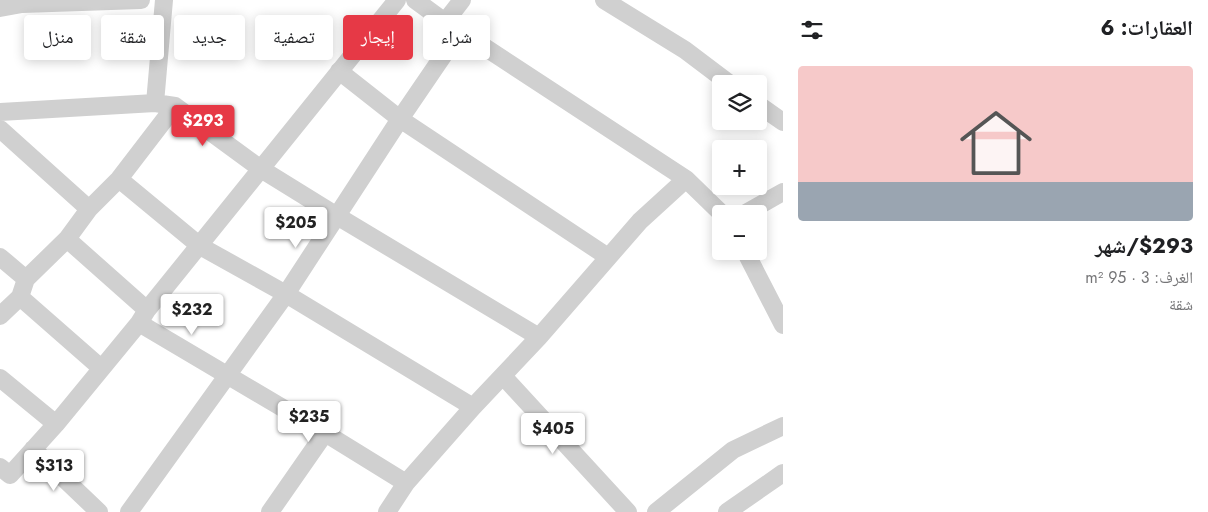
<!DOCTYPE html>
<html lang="ar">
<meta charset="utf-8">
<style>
:root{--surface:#fff;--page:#f2f2f2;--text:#202124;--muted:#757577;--line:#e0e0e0;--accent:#e63946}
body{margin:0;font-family:Jost,"Noto Naskh Arabic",sans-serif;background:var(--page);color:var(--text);direction:rtl;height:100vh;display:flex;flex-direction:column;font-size:19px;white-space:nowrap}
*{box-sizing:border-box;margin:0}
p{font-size:16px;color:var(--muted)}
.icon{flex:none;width:28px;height:28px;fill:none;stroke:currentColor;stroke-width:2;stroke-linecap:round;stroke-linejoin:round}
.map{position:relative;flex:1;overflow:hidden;direction:ltr}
.sheet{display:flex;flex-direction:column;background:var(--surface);width:425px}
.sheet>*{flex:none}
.banner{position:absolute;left:15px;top:15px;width:475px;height:45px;direction:rtl;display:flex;gap:10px}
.fabs{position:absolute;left:712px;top:75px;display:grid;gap:10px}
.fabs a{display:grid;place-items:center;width:55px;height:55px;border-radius:5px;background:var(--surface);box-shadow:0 2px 12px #0003;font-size:25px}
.price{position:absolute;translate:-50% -42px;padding:0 11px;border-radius:5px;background:#fff;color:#222;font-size:16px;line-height:32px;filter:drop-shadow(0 1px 2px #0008)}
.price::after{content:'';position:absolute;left:50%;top:30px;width:15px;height:11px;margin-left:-8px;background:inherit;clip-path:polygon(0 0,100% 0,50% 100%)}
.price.on{background:var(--accent);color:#fff}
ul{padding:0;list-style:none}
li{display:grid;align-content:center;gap:10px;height:265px;padding:0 15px}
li+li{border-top:1px solid var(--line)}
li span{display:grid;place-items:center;height:155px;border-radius:5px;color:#555}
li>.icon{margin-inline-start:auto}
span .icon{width:90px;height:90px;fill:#fffc;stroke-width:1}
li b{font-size:21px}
h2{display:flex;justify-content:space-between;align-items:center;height:60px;padding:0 15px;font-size:21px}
.chip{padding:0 18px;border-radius:5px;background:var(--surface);box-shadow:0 2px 12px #0003;font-size:18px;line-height:45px}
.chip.on{background:var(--accent);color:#fff}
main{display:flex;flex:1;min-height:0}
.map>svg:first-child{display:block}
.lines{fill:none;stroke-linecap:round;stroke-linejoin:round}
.minor{stroke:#d0d0d0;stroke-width:18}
</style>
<main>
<section class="sheet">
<h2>العقارات: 6<svg class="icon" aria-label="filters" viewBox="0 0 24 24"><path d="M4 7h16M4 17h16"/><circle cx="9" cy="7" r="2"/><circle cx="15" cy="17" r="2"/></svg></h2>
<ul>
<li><span style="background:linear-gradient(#f6c9c9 75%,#9aa5b1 0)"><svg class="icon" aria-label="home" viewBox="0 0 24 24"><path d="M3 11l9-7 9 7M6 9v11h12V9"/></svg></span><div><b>$293/شهر</b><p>الغرف: 3 · 95 m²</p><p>شقة</p></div></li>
</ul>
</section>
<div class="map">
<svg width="783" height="512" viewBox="0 0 783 512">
<rect width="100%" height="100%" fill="#fff"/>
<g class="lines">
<path class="minor" d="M415,0l30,22
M604,0l81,50 45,34
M0,8l22,-4 119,-4
M460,31l226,148 36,35
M339,71l61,48 208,138
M155,103l20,3 86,63 76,47 202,121
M759,105l24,17
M0,112l155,-9 9,-103
M0,129l89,80
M119,179l81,67 86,48 187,113
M744,214l39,-22
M67,239l80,71
M745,251l38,74
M0,257l26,22
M20,297l81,71
M0,316l20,-19 6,-18 41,-40 22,-30 30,-30 56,-73
M139,323l186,110 81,50
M503,376l125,136
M0,378l56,46
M33,449l66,63
M0,467l10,8 46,-51 83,-101 8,-13 250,-310
M129,512l157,-218 114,-175 60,-88 -15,-9 17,-22
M270,512l55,-79
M387,512l19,-29 67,-76 66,-70 101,-116 46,-42
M656,512l77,-62 50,-24
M727,512l56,-39"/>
</g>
</svg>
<div class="fabs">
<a><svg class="icon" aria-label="layers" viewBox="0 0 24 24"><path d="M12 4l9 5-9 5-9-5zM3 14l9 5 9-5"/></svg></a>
<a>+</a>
<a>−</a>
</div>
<b class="price on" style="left:203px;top:147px">$293</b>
<b class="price" style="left:296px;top:249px">$205</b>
<b class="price" style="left:192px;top:336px">$232</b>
<b class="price" style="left:309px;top:443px">$235</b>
<b class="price" style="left:553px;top:455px">$405</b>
<b class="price" style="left:54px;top:492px">$313</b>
<div class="banner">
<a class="chip">شراء</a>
<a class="chip on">إيجار</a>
<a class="chip">تصفية</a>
<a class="chip">جديد</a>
<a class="chip">شقة</a>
<a class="chip">منزل</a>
</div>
</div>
</main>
